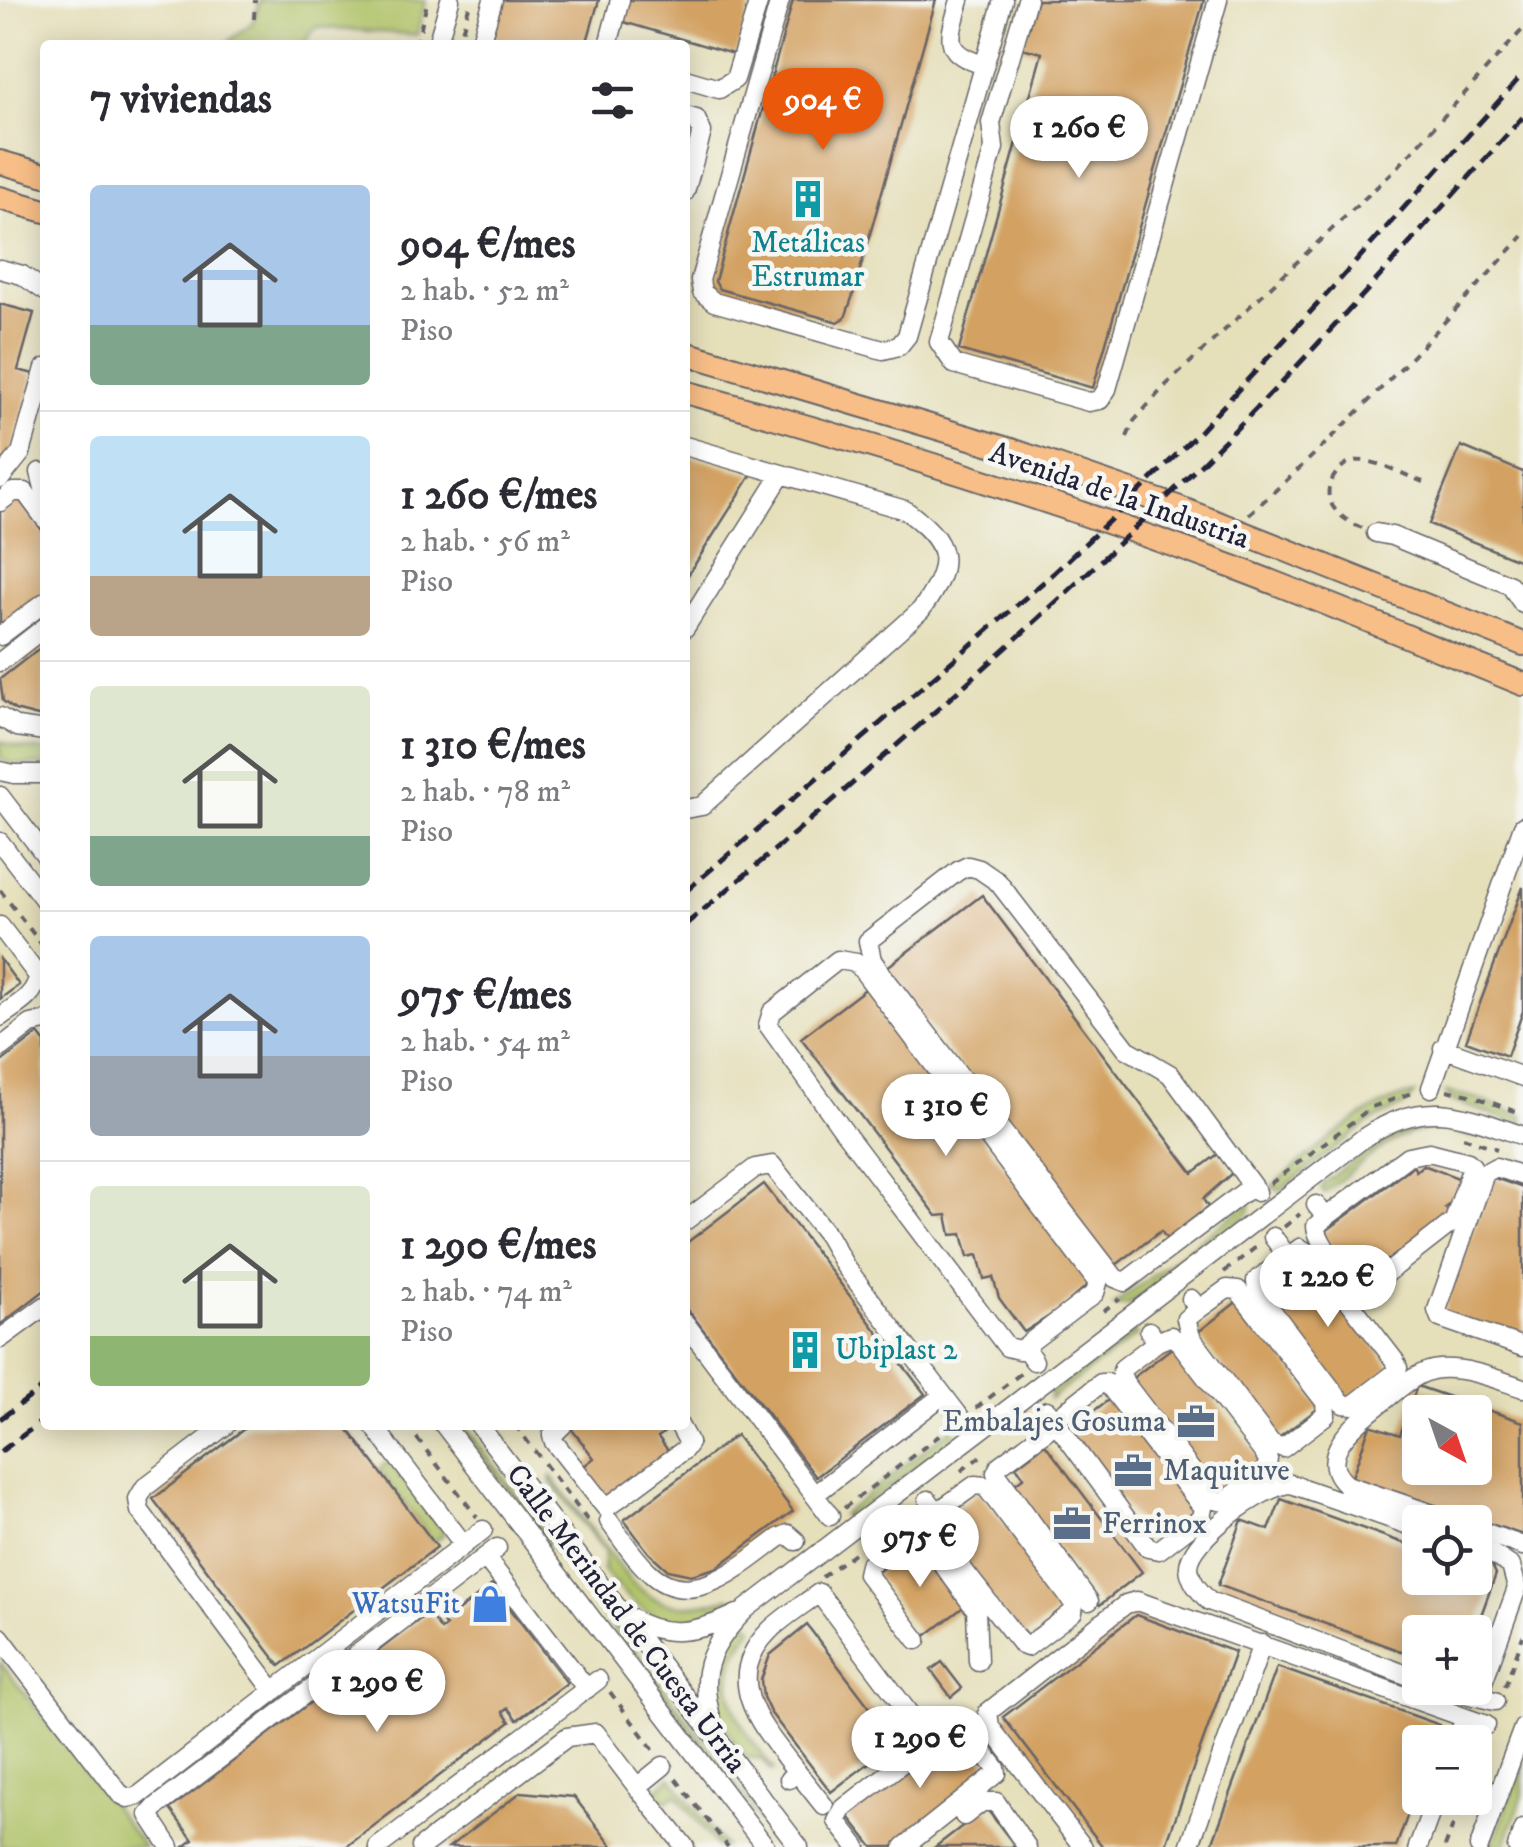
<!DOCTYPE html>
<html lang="es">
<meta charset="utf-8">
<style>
:root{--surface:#fff;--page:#f2f2f3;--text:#2b2b33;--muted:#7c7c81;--line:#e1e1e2;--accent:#ea580c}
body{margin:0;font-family:"IM FELL DW Pica",serif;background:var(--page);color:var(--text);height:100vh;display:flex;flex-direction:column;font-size:38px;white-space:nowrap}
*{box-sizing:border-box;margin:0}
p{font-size:32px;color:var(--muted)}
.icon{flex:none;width:55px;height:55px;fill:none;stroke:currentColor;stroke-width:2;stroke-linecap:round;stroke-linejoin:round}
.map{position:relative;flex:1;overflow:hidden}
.panel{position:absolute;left:40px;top:40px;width:650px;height:1390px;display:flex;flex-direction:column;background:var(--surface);border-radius:10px;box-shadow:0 5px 25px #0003}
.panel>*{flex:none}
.needle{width:65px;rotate:140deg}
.tools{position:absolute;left:1402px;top:1395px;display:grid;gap:20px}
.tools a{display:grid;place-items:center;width:90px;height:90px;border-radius:10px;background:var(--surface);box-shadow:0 5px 25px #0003;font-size:50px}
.price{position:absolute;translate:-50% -85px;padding:0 22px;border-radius:35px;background:#fff;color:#222;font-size:32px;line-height:65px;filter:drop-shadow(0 2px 5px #0008)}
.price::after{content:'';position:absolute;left:50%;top:60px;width:30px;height:22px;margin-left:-15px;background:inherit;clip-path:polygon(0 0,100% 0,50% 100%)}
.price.on{background:var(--accent);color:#fff}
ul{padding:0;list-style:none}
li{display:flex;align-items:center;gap:30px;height:250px;padding:0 50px}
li+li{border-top:2px solid var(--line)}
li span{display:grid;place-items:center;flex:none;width:280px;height:200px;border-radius:10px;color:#555}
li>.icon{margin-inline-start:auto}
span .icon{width:120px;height:120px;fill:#fffc;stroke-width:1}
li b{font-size:42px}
h2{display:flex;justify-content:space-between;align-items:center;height:120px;padding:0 50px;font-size:42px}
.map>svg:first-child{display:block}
.green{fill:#aec165;stroke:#687250;stroke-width:2.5}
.building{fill:#d3a263;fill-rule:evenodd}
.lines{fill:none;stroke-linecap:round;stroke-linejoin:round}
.minor-casing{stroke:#666467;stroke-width:21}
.major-casing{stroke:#666467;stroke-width:26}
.path{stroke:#666467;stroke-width:4;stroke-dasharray:8 8;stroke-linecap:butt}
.minor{stroke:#fff;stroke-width:18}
.major{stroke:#f7be87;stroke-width:22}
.rail{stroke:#22223b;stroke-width:5;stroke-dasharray:15 8;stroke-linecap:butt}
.labels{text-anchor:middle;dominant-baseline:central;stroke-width:9;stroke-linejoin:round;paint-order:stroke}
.culture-label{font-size:30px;fill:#0d838f;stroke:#f6f6f2}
.street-label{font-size:30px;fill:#22223b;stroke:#f6f6f2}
.service-label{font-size:30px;fill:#4e5e75;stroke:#f6f6f2;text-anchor:start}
.shop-label{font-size:30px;fill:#366cbe;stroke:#f6f6f2;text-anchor:end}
</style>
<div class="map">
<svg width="1523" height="1847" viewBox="0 0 1523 1847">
<rect width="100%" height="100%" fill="#f6f6f2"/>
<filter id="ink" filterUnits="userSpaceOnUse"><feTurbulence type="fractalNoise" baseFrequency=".01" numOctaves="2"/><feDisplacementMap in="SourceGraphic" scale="20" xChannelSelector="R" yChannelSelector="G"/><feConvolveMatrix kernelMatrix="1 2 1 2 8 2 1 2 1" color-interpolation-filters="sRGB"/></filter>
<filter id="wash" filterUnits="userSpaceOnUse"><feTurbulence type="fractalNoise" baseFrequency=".0048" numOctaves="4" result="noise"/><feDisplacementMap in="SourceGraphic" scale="40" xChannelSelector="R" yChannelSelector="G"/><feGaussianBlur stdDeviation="2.25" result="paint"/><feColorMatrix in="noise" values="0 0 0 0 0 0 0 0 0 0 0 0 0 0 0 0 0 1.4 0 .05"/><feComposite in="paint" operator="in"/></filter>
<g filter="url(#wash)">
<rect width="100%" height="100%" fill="#e5dfba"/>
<path class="green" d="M260,0h166l-9,35 -101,-8 -13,18h-79l29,-23z
M0,741l19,7 26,3v14l-33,-1 -12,-5z
M1446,1092l29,6 48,18v9l-73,-25z
M1415,1094l-8,10 -36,17 -91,69 -9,-3c40,-32 93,-84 144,-93z
M1424,1122l29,1 18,5 4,9c-10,-1 -24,-8 -37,-8 -43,-2 -81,39 -114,64l-3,-4 2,-5 61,-46z
M1249,1203l1,7 -4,6 -119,90 -13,-1z
M1132,1331l5,4 -87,64v-8z
M458,1425h6l321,422h-6z
M952,1428l2,7 -3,5 -102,77 -7,-2z
M390,1460l55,73 -11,9 -55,-73z
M551,1476l77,102c29,32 64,32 102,19l5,7c-53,42 -98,10 -132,-34l2,-18 -55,-72z
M747,1621l6,7c-46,55 -16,95 21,142l-3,1 -10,-12 -16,-2c-35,-48 -50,-93 2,-136z
M0,1662l144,185h-144z
M1523,1762v33l-19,52h-12z
M671,1777l53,70h-7l-41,-53 -11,8 -10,-11z"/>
<g id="blocks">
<path class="building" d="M501,0h98l-13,45h-75l-21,-6z
M626,0h126l-16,55 -116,-34z
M793,0h143l-84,298 -7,20 -7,4 -119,-33 -4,-8z
M1037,0h167l-111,388 -134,-38 83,-297 -20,-5z
M0,304l34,9 -16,57 16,4 -21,76 -13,13z
M1461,446l62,26v90l-94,-38z
M685,455l67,19 -67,106z
M18,498l27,36v59l-45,34v-116z
M45,644v72h-7l-23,-6 -12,-9 -3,-22z
M1523,887v124l-16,45 -41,-15z
M982,895l211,278 25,-19 14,19 -29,26 5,8 -41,32 -6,-8 -49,37 -226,-300z
M0,959l19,26 -19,14z
M868,987l223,295 -32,28 -35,22 -25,-34 -6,-21 -9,2 -6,-24 -10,2 -6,-23 -11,1 -4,-20 -10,1 -136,-178z
M38,1034l7,9v247l-45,35v-262z
M1423,1165l38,14 -9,23 -7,6 5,6 -91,68 -37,-48 91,-68 3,5z
M1492,1177l31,11v154l-80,-29z
M764,1184l161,210 -109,83 -131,-171v-62z
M1308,1259l82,108 -43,33 -82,-108z
M1239,1300l81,107 -43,32 -80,-106z
M1173,1347l90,117 -44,33 -89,-117z
M1417,1386l106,36v113l-171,-58 18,-52 30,10zM1420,1412h55v56h-55z
M1111,1398l86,115 -42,32 -87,-115z
M249,1425h96l92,122 -157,119 -127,-167z
M572,1425h91l4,5 -9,7 12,16 -62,46 -24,-33 10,-8 -24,-31z
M736,1435l57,76 -77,57 -25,7 -23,-5 -19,-17 -25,-33z
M1045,1444l97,128 -42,33 -89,-118 13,-10 -8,-11z
M979,1492l88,113 -45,34 -85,-113z
M1281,1499l139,50v29h55v-23l15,6 6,13 -21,58h-55v40l-16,-6 5,-12 -191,-69 24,-65 27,10z
M918,1541l48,64 -43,33 -48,-64z
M492,1585l75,98 -50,37 -9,-12 -5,4 7,10 -164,125h-162l9,-7 -23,-31 258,-196 13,17 5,-4 -3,-4z
M1136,1615l99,37 -70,195h-62l-100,-130z
M807,1625l89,117 -65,50 -61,-80 -7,-15 -2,-17 9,-25z
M942,1662l20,26 -11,9 -20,-27z
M1277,1667l163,58 -6,17h-14v39l-24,66h-185z
M958,1727l34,45 -99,75h-20l-27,-34z
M521,1792l53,5 39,50h-164z
M986,1808l30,39h-81z"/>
</g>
</g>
<g filter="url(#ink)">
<use href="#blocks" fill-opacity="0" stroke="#666467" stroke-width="2.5"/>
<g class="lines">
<g class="minor-casing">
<path id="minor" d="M780,0l-80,280 2,12 12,10 169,48 16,-4 8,-10 96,-336
M960,0c-10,38 -20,52 24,65
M1027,0l-36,123 3,25 -55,194 15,22 135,38 11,-2 7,-11 111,-389
M437,45l13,-45
M487,45l-5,-8 11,-37
M608,45l12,-45
M685,79l34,10 16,-10 24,-79
M685,116l11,3 6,13 -17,60
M0,269l22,6 23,16
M685,446l220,64c46,33 50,53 16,100l-219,196 -17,3
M40,472l5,20
M0,479l21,-26 24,-85
M0,502l13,-10h12l20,27
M1376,533l16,3 118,49 13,19
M685,628l97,-154
M0,636l45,-34
M0,662l45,-35
M0,717l17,10 28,4
M0,771l14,3h31
M0,796l45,59
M0,842l45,59
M0,926l38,50
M0,1017c15,-11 36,-21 38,-41l7,-6
M0,1048l31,-24 14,-3
M1443,1048l80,29
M1431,1088l92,-262
M1523,1176l-27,-9 -11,6 -48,137 3,8 83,29
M1252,1186l-127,96 -10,-4 -234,-305 -9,-13 -4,-19 90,-70 10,-5 11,3 19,13 129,167 43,25 87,118
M1316,1205l10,12 -10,9c1,16 34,61 49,64l89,-69 18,-55 -4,-4 -39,-10 -21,4 -82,61
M685,1221l70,-53 17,-3 56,71 17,30 115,151
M1273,1237l15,20 -32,24 1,10 86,113 10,1 42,-32 3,-5 -3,-7 -81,-105 -14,-8 -12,9
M1191,1299l8,10 -13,10 5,18 80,106 12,5 43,-33 -1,-13 -87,-112 -11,-1 -28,20
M685,1323l145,193
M1149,1331l8,11 -34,26 -2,6 4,9 89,117 10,2 42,-32 2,-11 -89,-117 -8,-6 -14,6
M0,1339l45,-33
M1024,1347l71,-54 3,-10 -241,-320 -19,-3 -66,52 -4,13 75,105 164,217 12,3 5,-3 10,14
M1047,1410l7,10 47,-37h6l96,125 -2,10 -42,32 -11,-2 -94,-128
M226,1425l-81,62 -7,12 2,12 134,180 209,-161
M373,1425l91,120
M444,1425l322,422
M479,1425l320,422
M563,1425l-11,11 2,6 52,66 78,-58 5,-7 -10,-18
M1047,1430l-47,35 -4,8 93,128
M814,1495l129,-100
M928,1500l9,12 38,-27 10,1 89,118 -1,8 -46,35 -5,-2 -89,-114 -3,-13 7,-6
M609,1521c12,17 24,36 39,50 43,43 95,-7 131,-33l9,-4 8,7
M1456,1522l-109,-37c-36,-30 14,-66 38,-85 15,-12 34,-30 54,-31 29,-2 57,10 84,19
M1420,1529l-129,-45c-26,0 -102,55 -102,83 1,14 10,24 20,34l211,79
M1475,1529l48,17
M1475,1548l19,7 17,11 6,22 -35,97 1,11
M485,1557l102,132
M629,1617c36,23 71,15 108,-3
M0,1637l120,157 8,4 10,-2 136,-105
M917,1640l-50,-66 2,-9 45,-34 8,5 54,74 2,51
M1439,1688l56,13
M1456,1742l9,-24
M720,1743c-23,-60 -20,-87 26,-134l619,-472c60,-40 96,-23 158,-1
M797,1772l27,34
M789,1779l8,-7c-33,-43 -78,-90 -28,-141 14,-14 34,-26 50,-38l100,134
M637,1787l48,60
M964,1816l18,-14h14l31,45
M170,1847l-21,-32 7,-8 341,-259
M378,1847l220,-167
M421,1847l146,-110 29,-4 41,54 26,-21
M857,1847l-20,-26 7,-13 110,-85 6,-1 36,46 1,5 -93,74
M1083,1847l-93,-120 -2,-15 138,-108 11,-3 349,124
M1189,1847l73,-203
M1418,1847l18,-49
M1479,1847l44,-119
M1517,1847l6,-18"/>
</g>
<g class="major-casing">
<path id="major" d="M0,162l45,13
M0,198l45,13
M685,353l326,97 169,58 343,136
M685,392c188,52 374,110 556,178 95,36 188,76 282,114"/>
</g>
<path class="path" d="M254,19l1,-19
M416,45l12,-45
M458,45l13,-45
M1127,437l7,-16 29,-33 234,-220 126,-139
M1249,514c98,-86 187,-181 274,-278
M1362,528c-22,-9 -45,-28 -27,-53 5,-7 10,-12 19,-14 20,-3 50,14 69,21
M0,890l45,59
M1447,1090l23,5 53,19
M1463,1137l34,12
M1270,1184l102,-77 45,-16
M1284,1227l16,-13
M1224,1272l36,-28
M1103,1311l17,-12
M976,1408l48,-37
M407,1425l70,92
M515,1425l76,100
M961,1471l24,-18
M844,1508l104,-79
M822,1577l36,-27
M1505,1686l18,-50
M610,1692l45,60
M1475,1766l9,-24
M676,1779l52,68
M1445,1847l18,-49"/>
<use href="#minor" class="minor"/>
<use href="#major" class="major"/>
<path class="rail" d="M685,892l369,-319 74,-70 72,-72 127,-137 196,-220
M685,925c182,-151 362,-308 530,-475 107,-106 207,-221 308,-333
M0,1419l45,-33
M0,1452l45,-33"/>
</g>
</g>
<defs>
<g id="building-bare" transform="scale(3)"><path d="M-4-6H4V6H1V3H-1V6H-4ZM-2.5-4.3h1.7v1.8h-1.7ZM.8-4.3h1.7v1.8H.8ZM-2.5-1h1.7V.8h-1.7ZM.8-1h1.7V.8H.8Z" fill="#0f9aa8" stroke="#f6f6f2" stroke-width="2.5" paint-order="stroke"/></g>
<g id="office-bare" transform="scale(3)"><path d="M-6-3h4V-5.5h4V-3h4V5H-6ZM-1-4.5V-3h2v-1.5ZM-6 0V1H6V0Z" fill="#5c6f8a" stroke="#f6f6f2" stroke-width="2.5" paint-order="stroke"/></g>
<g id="shop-bare" transform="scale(3)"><path d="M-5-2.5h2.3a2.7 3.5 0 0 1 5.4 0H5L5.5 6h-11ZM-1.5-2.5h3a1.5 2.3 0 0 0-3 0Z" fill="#3f7fe0" stroke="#f6f6f2" stroke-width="2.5" paint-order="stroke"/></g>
</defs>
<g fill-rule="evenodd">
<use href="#building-bare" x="808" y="199"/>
<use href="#building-bare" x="805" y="1350"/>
<use href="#office-bare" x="1196" y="1422"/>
<use href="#office-bare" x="1133" y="1471"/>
<use href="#office-bare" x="1072" y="1524"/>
<use href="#shop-bare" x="490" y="1604"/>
</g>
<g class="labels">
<g class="culture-label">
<text x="808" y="243">Metálicas<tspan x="808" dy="34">Estrumar</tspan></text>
<text x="835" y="1350" text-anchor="start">Ubiplast 2</text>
</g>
<g class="street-label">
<text transform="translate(1119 496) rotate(19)">Avenida de la Industria</text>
<text transform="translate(626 1619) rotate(53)">Calle Merindad de Cuesta Urria</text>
</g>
<g class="service-label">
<text x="1166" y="1422" text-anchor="end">Embalajes Gosuma</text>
<text x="1163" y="1471">Maquituve</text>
<text x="1102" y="1524">Ferrinox</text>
</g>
<g class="shop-label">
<text x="460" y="1604">WatsuFit</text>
</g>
</g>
</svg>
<div class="tools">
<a><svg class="needle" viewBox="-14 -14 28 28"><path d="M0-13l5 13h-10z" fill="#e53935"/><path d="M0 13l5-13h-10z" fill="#7c7c81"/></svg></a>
<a><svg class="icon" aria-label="locate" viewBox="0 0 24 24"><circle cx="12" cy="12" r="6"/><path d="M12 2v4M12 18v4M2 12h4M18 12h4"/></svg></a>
<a>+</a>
<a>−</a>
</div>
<b class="price on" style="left:823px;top:153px">904 €</b>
<b class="price" style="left:1079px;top:181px">1 260 €</b>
<b class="price" style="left:946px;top:1159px">1 310 €</b>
<b class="price" style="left:1328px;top:1330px">1 220 €</b>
<b class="price" style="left:920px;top:1590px">975 €</b>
<b class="price" style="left:377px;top:1735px">1 290 €</b>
<b class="price" style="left:920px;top:1791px">1 290 €</b>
<section class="panel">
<h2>7 viviendas<svg class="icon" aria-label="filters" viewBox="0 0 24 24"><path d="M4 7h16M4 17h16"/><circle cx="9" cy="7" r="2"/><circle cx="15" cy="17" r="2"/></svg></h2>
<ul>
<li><span style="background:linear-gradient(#a9c7e8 70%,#7fa58c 0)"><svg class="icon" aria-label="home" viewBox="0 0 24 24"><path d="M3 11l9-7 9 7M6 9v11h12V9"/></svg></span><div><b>904 €/mes</b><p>2 hab. · 52 m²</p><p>Piso</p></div></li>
<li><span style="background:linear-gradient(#bfe0f5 70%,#b9a48a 0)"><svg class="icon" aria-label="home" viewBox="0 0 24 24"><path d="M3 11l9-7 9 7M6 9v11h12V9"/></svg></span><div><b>1 260 €/mes</b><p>2 hab. · 56 m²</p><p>Piso</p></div></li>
<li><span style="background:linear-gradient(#dfe7d0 75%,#7fa58c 0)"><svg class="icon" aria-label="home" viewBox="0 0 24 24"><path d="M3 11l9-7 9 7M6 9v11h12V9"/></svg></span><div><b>1 310 €/mes</b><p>2 hab. · 78 m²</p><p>Piso</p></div></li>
<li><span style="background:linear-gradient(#a9c7e8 60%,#9aa5b1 0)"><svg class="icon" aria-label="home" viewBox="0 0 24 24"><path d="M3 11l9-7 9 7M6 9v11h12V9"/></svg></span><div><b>975 €/mes</b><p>2 hab. · 54 m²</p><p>Piso</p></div></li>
<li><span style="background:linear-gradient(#dfe7d0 75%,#8fb573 0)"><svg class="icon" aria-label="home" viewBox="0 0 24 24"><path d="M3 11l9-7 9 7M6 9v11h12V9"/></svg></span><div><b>1 290 €/mes</b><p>2 hab. · 74 m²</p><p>Piso</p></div></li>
</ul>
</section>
</div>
